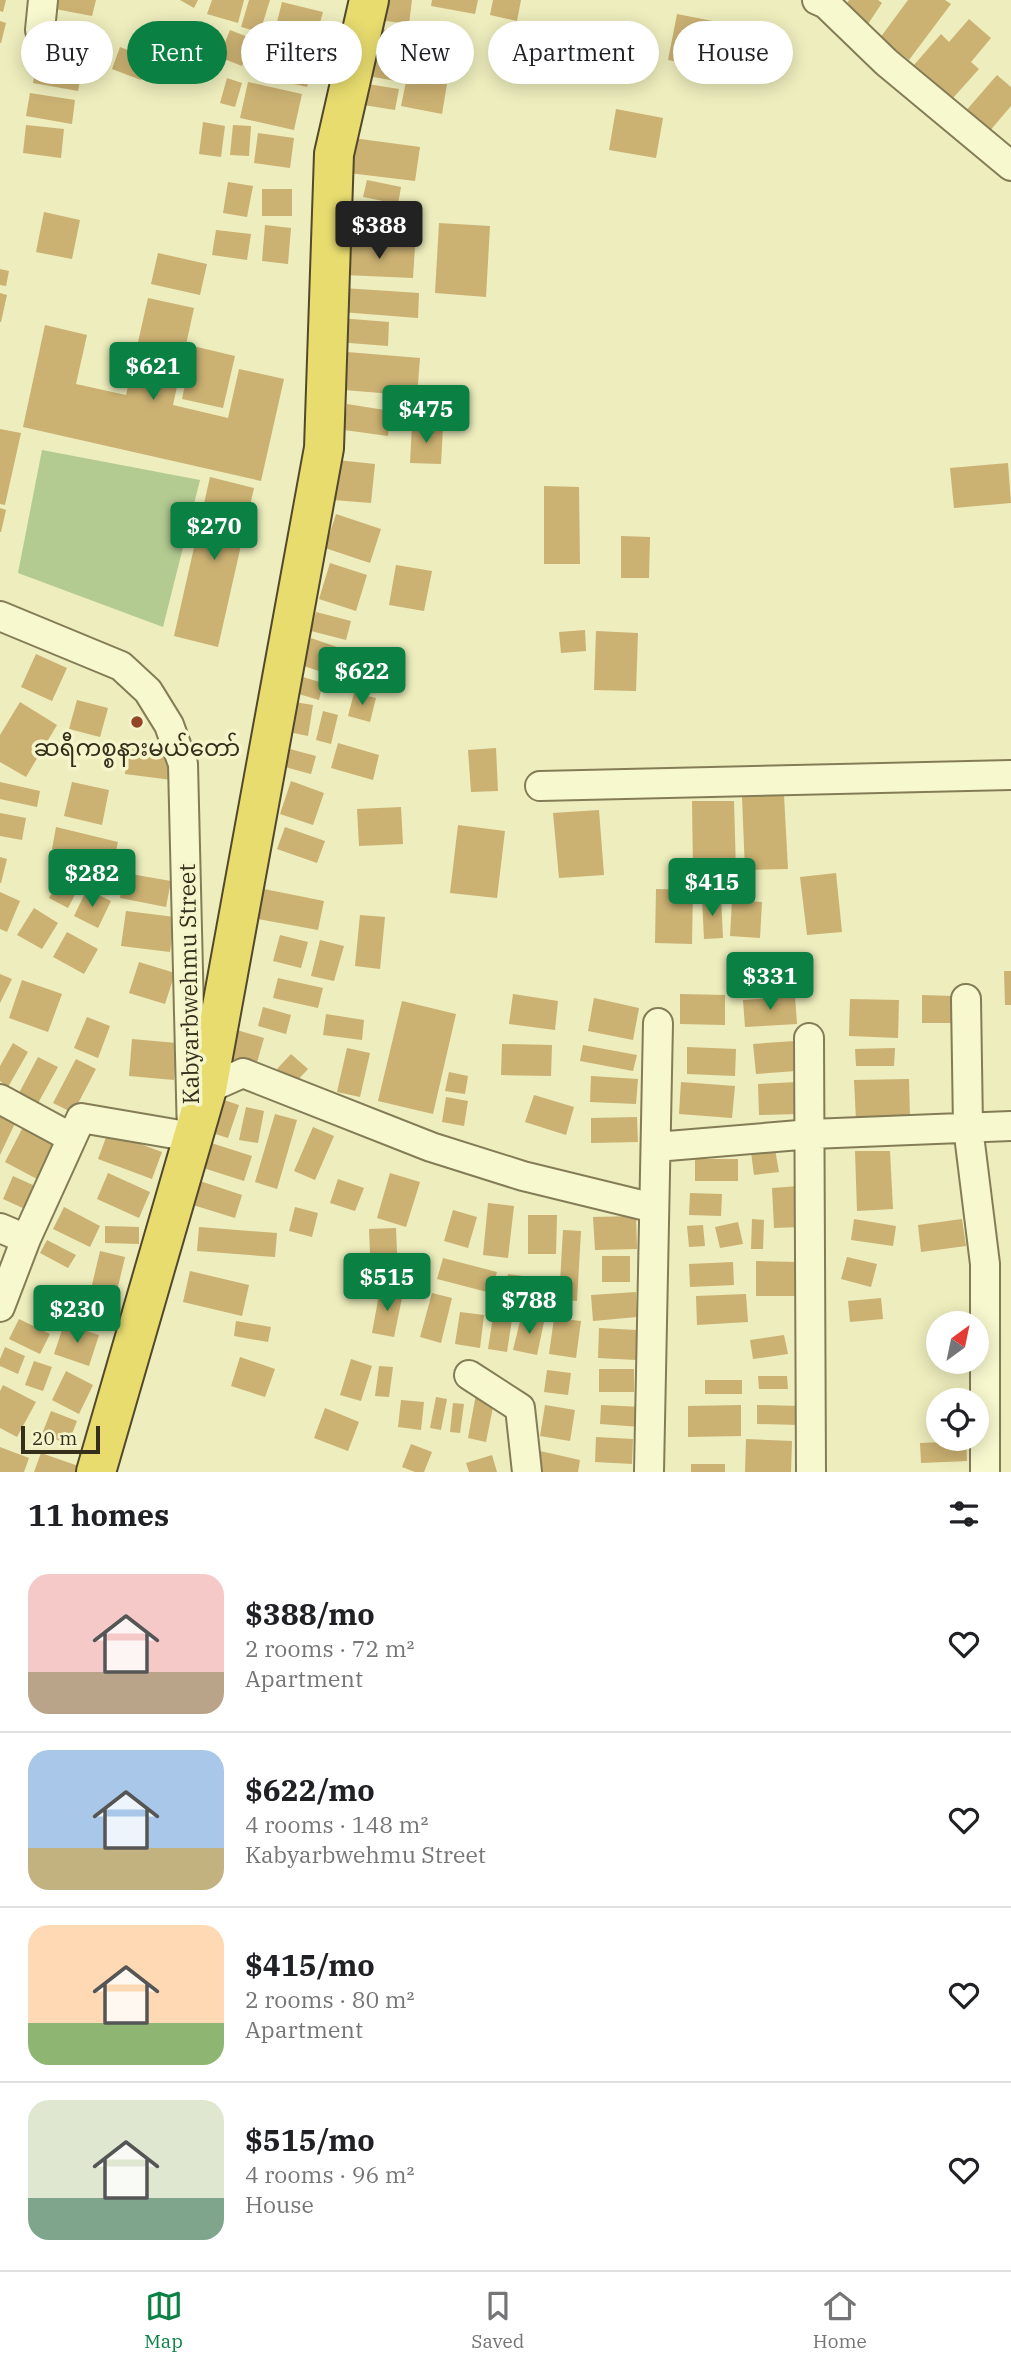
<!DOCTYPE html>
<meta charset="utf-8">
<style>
:root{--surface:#fff;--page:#f2f2f2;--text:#202124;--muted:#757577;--line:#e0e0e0;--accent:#0b8043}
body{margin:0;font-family:"IBM Plex Serif","Noto Sans Myanmar",serif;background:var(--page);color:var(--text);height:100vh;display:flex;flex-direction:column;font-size:26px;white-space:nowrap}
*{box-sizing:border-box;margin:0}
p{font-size:23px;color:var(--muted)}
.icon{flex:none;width:38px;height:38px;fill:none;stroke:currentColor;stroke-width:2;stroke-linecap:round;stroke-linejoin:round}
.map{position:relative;height:1472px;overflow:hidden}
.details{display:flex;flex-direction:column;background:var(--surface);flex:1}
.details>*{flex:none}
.guide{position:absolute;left:21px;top:21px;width:970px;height:63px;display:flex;gap:14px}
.needle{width:46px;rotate:33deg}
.controls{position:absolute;left:926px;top:1311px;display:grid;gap:14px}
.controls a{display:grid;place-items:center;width:63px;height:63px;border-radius:50%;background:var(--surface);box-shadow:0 4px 18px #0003;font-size:35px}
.scale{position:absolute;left:21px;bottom:18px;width:79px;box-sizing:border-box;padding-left:7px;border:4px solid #342e1b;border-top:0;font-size:19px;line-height:24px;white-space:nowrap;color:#342e1b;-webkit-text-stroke:5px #f5f5cc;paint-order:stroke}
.price{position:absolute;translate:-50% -60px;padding:0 16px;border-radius:7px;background:var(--accent);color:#fff;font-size:23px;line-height:46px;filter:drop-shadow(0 2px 4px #0008)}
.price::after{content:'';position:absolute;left:50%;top:42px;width:21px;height:16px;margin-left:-10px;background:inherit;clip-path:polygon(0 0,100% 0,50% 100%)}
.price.selected{background:#222;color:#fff}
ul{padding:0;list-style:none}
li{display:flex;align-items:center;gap:21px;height:175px;padding:0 28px}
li+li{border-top:2px solid var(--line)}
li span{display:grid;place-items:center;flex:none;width:196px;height:140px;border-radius:21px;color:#555}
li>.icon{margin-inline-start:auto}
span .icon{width:84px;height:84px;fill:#fffc;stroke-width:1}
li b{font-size:30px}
h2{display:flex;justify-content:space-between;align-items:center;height:84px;padding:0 28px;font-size:30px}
.tag{padding:0 24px;border-radius:32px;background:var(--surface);box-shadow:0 4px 18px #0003;font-size:24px;line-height:63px}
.tag.selected{background:var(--accent);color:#fff}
.tab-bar{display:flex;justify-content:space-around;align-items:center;height:98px;border-top:2px solid var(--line);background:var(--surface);font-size:19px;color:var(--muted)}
.tab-bar a{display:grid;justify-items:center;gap:4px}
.tab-bar .selected{color:var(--accent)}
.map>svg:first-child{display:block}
.green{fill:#b3ca91}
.building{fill:#cbb172}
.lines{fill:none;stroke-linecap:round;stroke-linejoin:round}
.minor-casing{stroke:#847c56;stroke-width:32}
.trunk-casing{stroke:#52482b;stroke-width:42}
.minor{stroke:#f8f8cf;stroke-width:28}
.trunk{stroke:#e8dc6f;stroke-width:38}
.poi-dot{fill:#934627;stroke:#f5f5cc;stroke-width:2.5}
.labels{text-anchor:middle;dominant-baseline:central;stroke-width:7;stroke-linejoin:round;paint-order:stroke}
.poi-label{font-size:23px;fill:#342e1b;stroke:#f5f5cc}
.street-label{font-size:23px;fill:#342e1b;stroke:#f5f5cc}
</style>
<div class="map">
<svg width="1011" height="1472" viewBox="0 0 1011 1472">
<rect width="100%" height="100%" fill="#ededbd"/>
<path class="green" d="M42,450l158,30 -37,147 -145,-54z"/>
<path class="building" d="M0,0h6l-3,12 -3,-1z
M52,0h44l-4,16 -42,-8z
M180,0h18l-4,8z
M212,0h32l-6,23 -31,-9z
M249,0h21l-10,32 -19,-5z
M373,0h39l-3,24 -38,-5z
M432,0h46l-3,14 -44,-8z
M493,0h28l-4,21 -27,-6z
M849,0h29l4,3 -16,24 -24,-16z
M908,0h37l6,4 -42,56 -29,-22z
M282,2l41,10 -8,29 -40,-11z
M677,14l56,11 -9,46 -56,-11z
M969,19l22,19 -20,24 8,7 -26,29 -39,-33 27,-31 8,8z
M0,21l6,2 -5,20h-1z
M47,23l27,7 -8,30 -27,-7z
M194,23l25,8 -7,23 -25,-8z
M417,23l38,6 -8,43 -38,-6z
M365,26l39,7 -8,48 -40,-7z
M230,30l23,9 -11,27 -23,-9z
M120,47l29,11 -8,22 -29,-11z
M266,50l47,12 -6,25 -48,-11z
M37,60l45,8 -4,23 -45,-8z
M997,75l14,12v19l-23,27 -24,-20z
M407,77l40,7 -5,30 -41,-8z
M227,78l15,5 -7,24 -15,-4z
M248,82l54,12 -8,36 -54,-12z
M355,82l44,7 -4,21 -44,-7z
M30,93l45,7 -3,24 -46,-8z
M616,109l47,9 -7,40 -47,-8z
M203,122l22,4 -4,31 -22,-3z
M26,125l38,4 -3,29 -38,-5z
M233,125l18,1 -2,30 -19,-1z
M258,133l36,5 -4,30 -36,-5z
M353,138l67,9 -5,34 -66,-8z
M367,180l34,7 -3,17 -35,-7z
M228,182l25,4 -6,31 -24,-4z
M262,189h30v27h-30z
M351,209l52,3 -2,27 -51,-2z
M44,212l36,8 -8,39 -36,-7z
M439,223l51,3 -4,71 -51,-4z
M265,225l26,3 -3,36 -26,-3z
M216,230l35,4 -4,26 -35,-5z
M346,243l69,4 -2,31 -69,-3z
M158,253l49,11 -7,31 -49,-11z
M0,269l9,2 -3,15 -6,-1z
M343,288l76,5 -1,25 -77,-6z
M0,293l7,2 -6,27h-1z
M148,298l46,10 -21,97 55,13 11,-49 45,10 -23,102 -238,-54 22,-102 42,10 -11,49 50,11z
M339,318l50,4 -1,24 -51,-4z
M193,346l42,10 -12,52 -41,-9z
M347,352l73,6 -3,38 -73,-6z
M347,404l44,7 -3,25 -44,-6z
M412,425l31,2 -2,37 -31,-1z
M0,429l21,4 -16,72 -5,-1z
M337,460l38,4 -4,39 -38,-3z
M1008,463l3,40 -57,5 -4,-40z
M210,477l44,11 -36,159 -44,-11z
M544,486l35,1 1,77h-36z
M0,508l6,2 -5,22h-1z
M336,514l45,15 -11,34 -45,-15z
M621,536l29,1 -1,41h-28z
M330,563l37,12 -11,36 -37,-12z
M396,565l36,6 -8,40 -35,-6z
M316,612l35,9 -5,19 -35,-9z
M585,630l1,21 -25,2 -2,-21z
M596,631l42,2 -2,58 -42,-1z
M311,638l49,17 -9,27 -50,-17z
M36,654l31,14 -15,33 -31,-14z
M296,675l27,8 -4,17 -27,-8z
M354,693l22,5 -6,24 -22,-6z
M77,700l31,8 -8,29 -31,-8z
M20,702l37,23 -31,52 -26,-15v-27z
M294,702l19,3 -5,31 -19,-4z
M323,711l15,4 -7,29 -15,-4z
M338,743l41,12 -6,25 -42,-12z
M128,748l47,5 -3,27 -47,-6z
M286,748l30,8 -5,18 -30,-8z
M496,748l2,43 -27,1 -3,-42z
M291,781l33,12 -11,32 -33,-11z
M0,782l40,9 -3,16 -37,-8z
M72,782l37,8 -7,35 -38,-9z
M784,795l4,74 -43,1 -3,-73z
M692,801h42l2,70 -43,1z
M401,807l2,37 -44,2 -2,-37z
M599,810l5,65 -45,3 -6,-65z
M0,813l26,5 -4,22 -22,-4z
M458,825l47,6 -8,67 -47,-5z
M56,827l62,15 -5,22 -61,-15z
M285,827l40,14 -8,22 -40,-14z
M0,857l7,2 -6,24h-1z
M125,873l46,8 -5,26 -46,-9z
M836,873l6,59 -35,3 -7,-58z
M60,877l19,10 -11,21 -19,-10z
M87,889l24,12 -13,27 -24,-12z
M264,889l60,12 -6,29 -60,-11z
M656,889l37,1 -1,54 -37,-1z
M0,892l20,9 -13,31 -7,-3z
M721,897l2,41 -19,1 -2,-41z
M732,900l30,2 -2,36 -30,-2z
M34,908l24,15 -16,26 -25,-14z
M126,911l49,6 -5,35 -49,-6z
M360,915l25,2 -5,52 -25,-3z
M67,932l31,17 -14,25 -31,-17z
M280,935l28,7 -7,26 -28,-7z
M320,940l24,6 -10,35 -23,-5z
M139,962l36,11 -10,31 -36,-11z
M1004,971h7v34h-6z
M0,974l12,5 -12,24z
M278,978l45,10 -5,20 -45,-10z
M22,980l40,14 -14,38 -39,-14z
M513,994l45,7 -3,29 -46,-6z
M680,994l45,1v30l-45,-1z
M922,995l32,1v27h-32z
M795,996l2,28 -52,3 -2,-27z
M594,998l45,10 -6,32 -45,-9z
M850,999l49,1 -1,38 -49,-2z
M402,1001l54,13 -23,100 -55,-13z
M263,1007l28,8 -5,19 -28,-8z
M326,1014l38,6 -2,20 -39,-5z
M87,1017l23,9 -12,32 -24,-10z
M237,1030l27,8 -8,28 -27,-8z
M132,1039l45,4 -3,37 -45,-4z
M794,1041l2,30 -40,3 -3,-30z
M13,1043l15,9 -20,35 -8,-6v-15z
M502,1044l50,1 -1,31 -50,-1z
M583,1045l54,10 -4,16 -53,-10z
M687,1047l49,2 -1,27 -48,-2z
M347,1048l23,5 -10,44 -23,-5z
M895,1048l-1,18h-38l-1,-17z
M291,1054l17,15 -14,15 -17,-15z
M38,1057l20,10 -21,38 -19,-10z
M76,1059l20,10 -23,44 -20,-10z
M449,1072l19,4 -3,18 -20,-3z
M591,1076l47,3 -2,25 -46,-2z
M909,1079l1,39 -54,2 -2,-40z
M681,1082l54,4 -3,32 -53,-4z
M798,1082l1,32 -40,1 -1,-31z
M534,1095l40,12 -8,28 -41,-13z
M446,1097l22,4 -4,25 -22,-4z
M218,1098l21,7 -11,33 -22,-7z
M246,1107l18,4 -6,32 -19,-3z
M0,1111l17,8 -17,36z
M275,1114l22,6 -20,69 -22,-7z
M637,1117l1,25 -47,1v-25z
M23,1127l32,16 -18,36 -32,-17z
M313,1127l21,9 -19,44 -21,-9z
M108,1132l54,20 -10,27 -54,-20z
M205,1141l47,15 -8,25 -47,-15z
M775,1149l4,23 -25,3 -3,-23z
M855,1151h35l3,58 -36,2z
M695,1159h43v22h-43z
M108,1173l42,19 -11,26 -42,-19z
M390,1173l30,9 -14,45 -29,-9z
M13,1176l22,10 -10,23 -22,-10z
M338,1179l26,9 -9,23 -25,-8z
M200,1181l42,14 -7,23 -42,-13z
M799,1186l2,41 -27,1 -2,-40z
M690,1193l32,1 -1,22 -32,-1z
M488,1203l26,3 -6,52 -25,-3z
M64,1207l36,19 -10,21 -37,-18z
M295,1207l23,6 -6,24 -23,-6z
M453,1210l24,7 -9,31 -24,-7z
M528,1215h29l-1,39h-28z
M636,1216l1,33 -42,1 -2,-33z
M752,1219l12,1 -1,29h-12z
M854,1219l42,7 -3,20 -42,-6z
M962,1219l4,27 -45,6 -3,-27z
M738,1222l5,22 -23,4 -5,-21z
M703,1225l2,21 -16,1 -2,-21z
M105,1226l34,1v17l-34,-1z
M199,1227l78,6 -2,24 -78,-6z
M396,1228l2,49 -27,1 -2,-49z
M563,1230l18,1 -4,70 -18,-1z
M47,1240l29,15 -8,13 -28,-15z
M100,1251l25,6 -8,34 -25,-6z
M602,1256h28v26h-28z
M847,1257l30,7 -6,23 -30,-8z
M443,1258l54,14 -6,21 -54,-14z
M756,1261l42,1 -1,34h-41z
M733,1262l1,23 -44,2 -1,-23z
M190,1271l59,14 -7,31 -59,-14z
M508,1274l31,4 -3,27 -31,-4z
M380,1289l23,4 -9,44 -22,-4z
M636,1292l1,25 -44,4 -2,-26z
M432,1293l20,5 -11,45 -21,-6z
M746,1294l2,28 -51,3 -1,-29z
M881,1298l2,21 -33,3 -2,-21z
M494,1310l19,3 -6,39 -19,-3z
M460,1312l24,3 -4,33 -25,-4z
M521,1317l23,5 -7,33 -24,-5z
M554,1318l27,3 -5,37 -27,-4z
M19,1319l31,15 -10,20 -31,-15z
M236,1321l35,6 -3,15 -34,-6z
M64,1324l35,11 -10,31 -35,-12z
M599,1328l38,2 -1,30 -38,-2z
M784,1335l4,19 -35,5 -3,-19z
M5,1347l20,9 -7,18 -18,-8v-7z
M240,1357l35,12 -10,28 -34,-11z
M351,1359l21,7 -11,35 -21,-6z
M34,1361l18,6 -9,24 -18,-6z
M379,1366l14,1 -4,30 -14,-1z
M599,1369h35v23h-35z
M547,1370l24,3 -3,22 -24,-3z
M66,1371l27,14 -14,29 -27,-14z
M758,1376h29l1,13h-29z
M705,1380h37v14h-37z
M3,1385l33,17 -19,35 -17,-9v-37z
M476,1394l19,3 -9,45 -18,-4z
M436,1397l11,2 -6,31 -11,-2z
M401,1400l23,2 -3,28 -23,-3z
M453,1403l11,1 -4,29 -10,-1z
M545,1405l30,5 -5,31 -30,-5z
M601,1405l41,2 -1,20 -41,-3z
M741,1405v31l-53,1v-31z
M757,1405l43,1v19l-43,-1z
M325,1408l34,14 -11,29 -34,-13z
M51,1411l26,10 -9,23 -26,-10z
M596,1437l37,2 -1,25 -37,-2z
M746,1439l46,2 -1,31h-46z
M966,1441l1,20 -46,2 -1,-20z
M411,1444l21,8 -8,20h-9l-13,-5z
M0,1447l29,11 -5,14h-24z
M540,1451l40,9 -2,12h-42z
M41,1453l43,15 -1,4h-49z
M492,1455l5,17h-28l-3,-9z
M691,1464h34v8h-34z"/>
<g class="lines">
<g class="minor-casing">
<path id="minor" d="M817,0l9,4 60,58 125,104
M40,30l3,-30
M0,616l121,50 27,25 21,34 14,39 9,373 -111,-19 -55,121 -26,68
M540,786l471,-11
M966,999l2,128 17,137v208
M809,1038l2,434
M207,1089l36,-16 188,74 92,29 131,32
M0,1099l72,39
M656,1147l155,-13 200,-8
M0,1228l26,11
M469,1375l51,33 7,64
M649,1472l9,-449"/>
</g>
<g class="trunk-casing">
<path id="trunk" d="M96,1472l111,-383 117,-641 10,-294 35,-154"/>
</g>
<use href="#minor" class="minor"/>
<use href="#trunk" class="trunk"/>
</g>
<circle class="poi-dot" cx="137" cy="722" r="7"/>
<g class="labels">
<g class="poi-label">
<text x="137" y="747">ဆရီကစ္စနားမယ်တော်</text>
</g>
<g class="street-label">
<text transform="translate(188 984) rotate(-91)">Kabyarbwehmu Street</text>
</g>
</g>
</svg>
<div class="controls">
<a><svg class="needle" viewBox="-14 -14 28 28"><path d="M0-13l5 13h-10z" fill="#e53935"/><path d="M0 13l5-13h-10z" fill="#757577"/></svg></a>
<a><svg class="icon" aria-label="locate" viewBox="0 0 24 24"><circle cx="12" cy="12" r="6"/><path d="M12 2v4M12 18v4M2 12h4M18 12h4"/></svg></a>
</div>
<div class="scale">20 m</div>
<b class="price selected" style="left:379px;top:261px">$388</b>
<b class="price" style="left:153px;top:402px">$621</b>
<b class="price" style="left:426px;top:445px">$475</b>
<b class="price" style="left:214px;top:562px">$270</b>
<b class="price" style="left:362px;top:707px">$622</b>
<b class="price" style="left:92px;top:909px">$282</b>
<b class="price" style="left:712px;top:918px">$415</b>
<b class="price" style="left:770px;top:1012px">$331</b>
<b class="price" style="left:387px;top:1313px">$515</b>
<b class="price" style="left:529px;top:1336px">$788</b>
<b class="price" style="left:77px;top:1345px">$230</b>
<div class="guide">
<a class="tag">Buy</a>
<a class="tag selected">Rent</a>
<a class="tag">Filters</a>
<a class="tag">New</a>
<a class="tag">Apartment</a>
<a class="tag">House</a>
</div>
</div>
<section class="details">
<h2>11 homes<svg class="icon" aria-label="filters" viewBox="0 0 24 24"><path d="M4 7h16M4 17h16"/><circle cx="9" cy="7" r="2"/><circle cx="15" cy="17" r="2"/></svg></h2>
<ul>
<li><span style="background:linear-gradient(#f6c9c9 70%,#b9a48a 0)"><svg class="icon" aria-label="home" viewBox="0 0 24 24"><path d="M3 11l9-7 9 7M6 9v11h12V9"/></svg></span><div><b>$388/mo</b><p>2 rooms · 72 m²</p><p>Apartment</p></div><svg class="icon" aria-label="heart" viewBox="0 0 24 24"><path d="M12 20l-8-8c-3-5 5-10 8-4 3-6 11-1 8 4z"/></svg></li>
<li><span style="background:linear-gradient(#a9c7e8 70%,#c2b280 0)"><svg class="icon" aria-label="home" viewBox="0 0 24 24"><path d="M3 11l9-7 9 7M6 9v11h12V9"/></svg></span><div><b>$622/mo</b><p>4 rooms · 148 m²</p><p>Kabyarbwehmu Street</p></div><svg class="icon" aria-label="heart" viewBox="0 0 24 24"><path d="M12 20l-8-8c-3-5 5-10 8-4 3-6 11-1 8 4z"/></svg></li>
<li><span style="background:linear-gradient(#ffd9b3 70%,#8fb573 0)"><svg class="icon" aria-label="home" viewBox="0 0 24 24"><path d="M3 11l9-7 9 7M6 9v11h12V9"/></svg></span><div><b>$415/mo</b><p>2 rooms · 80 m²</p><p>Apartment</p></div><svg class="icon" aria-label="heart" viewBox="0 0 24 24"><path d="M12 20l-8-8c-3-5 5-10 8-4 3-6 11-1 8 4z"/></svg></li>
<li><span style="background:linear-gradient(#dfe7d0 70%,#7fa58c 0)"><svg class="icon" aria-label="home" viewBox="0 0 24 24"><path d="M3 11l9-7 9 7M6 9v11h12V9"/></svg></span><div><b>$515/mo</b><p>4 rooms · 96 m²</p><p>House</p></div><svg class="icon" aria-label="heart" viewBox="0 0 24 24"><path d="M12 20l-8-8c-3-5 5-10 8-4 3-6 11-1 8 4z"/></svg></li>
</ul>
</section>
<nav class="tab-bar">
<a class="selected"><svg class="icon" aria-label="map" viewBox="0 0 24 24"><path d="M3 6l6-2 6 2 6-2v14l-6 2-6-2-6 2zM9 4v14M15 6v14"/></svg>Map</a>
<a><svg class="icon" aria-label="saved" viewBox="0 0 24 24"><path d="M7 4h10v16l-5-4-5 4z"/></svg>Saved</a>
<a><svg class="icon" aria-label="home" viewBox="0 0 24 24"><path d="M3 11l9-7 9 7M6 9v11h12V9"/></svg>Home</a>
</nav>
